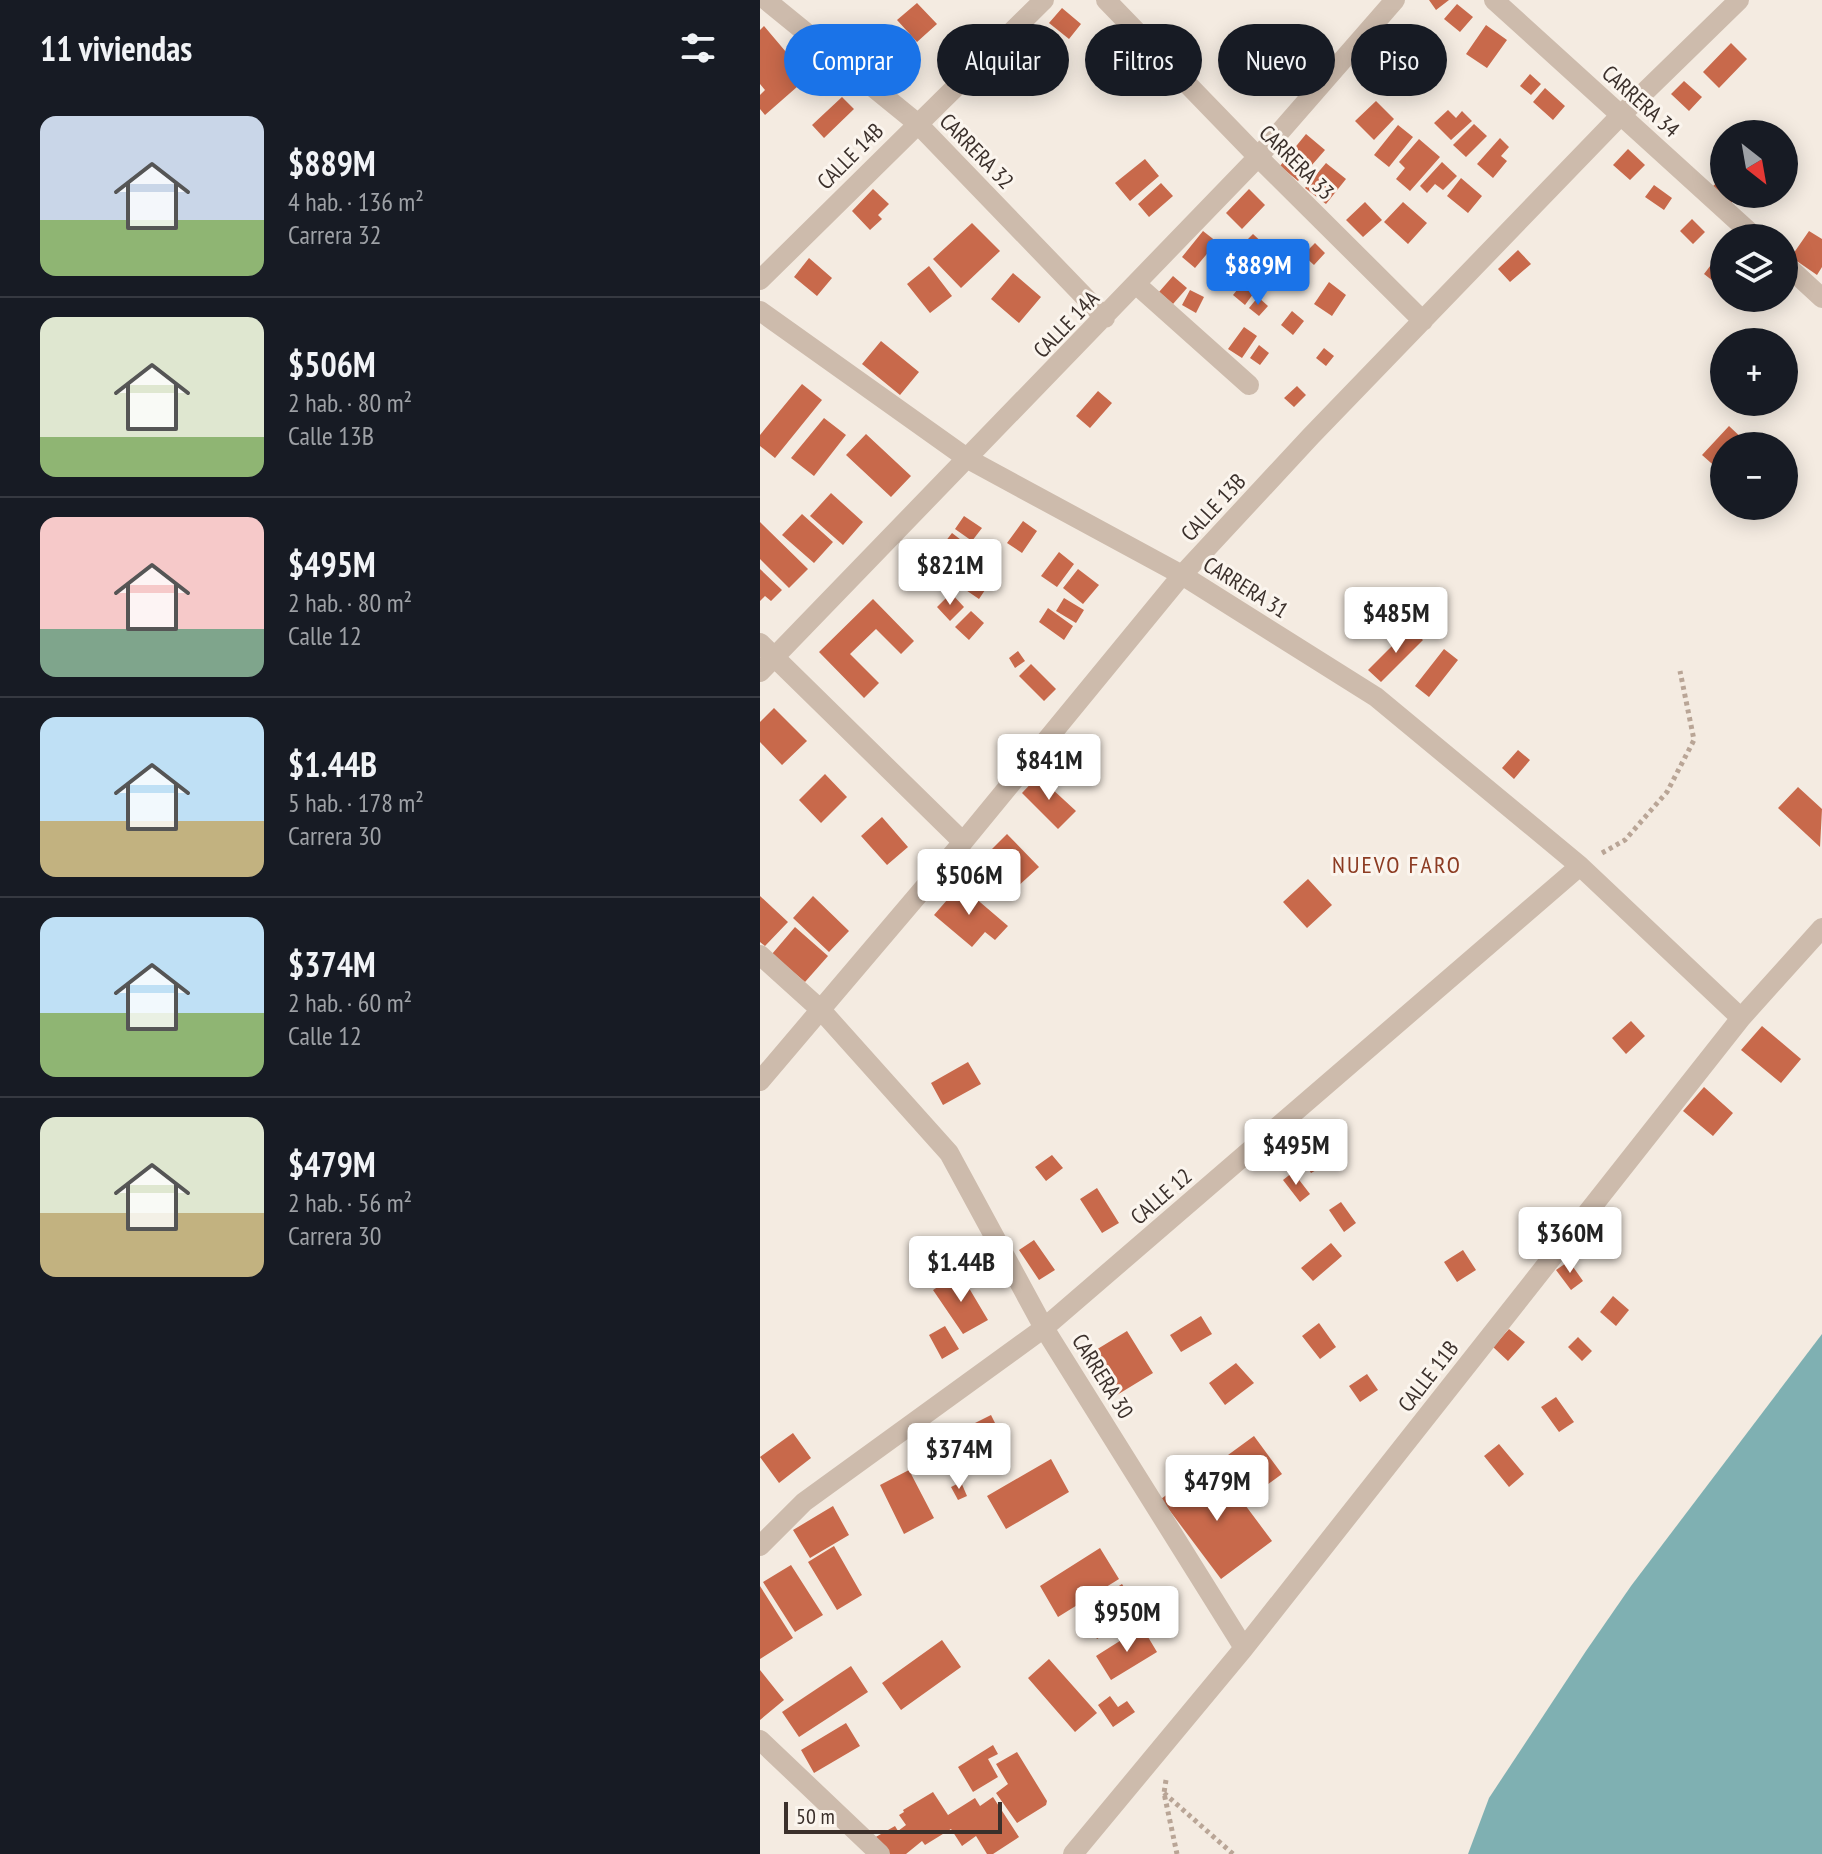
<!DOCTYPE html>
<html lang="es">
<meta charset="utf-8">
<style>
:root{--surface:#171b24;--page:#20242c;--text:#f1f3f6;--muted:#9ea1a6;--line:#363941;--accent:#1a73e8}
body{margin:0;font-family:"PT Sans Narrow",sans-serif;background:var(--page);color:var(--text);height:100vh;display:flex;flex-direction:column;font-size:30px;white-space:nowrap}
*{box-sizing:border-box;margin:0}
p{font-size:26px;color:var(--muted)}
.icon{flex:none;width:44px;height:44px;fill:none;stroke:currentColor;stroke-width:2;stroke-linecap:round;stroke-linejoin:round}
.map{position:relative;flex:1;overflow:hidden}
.sheet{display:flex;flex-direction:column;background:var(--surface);width:760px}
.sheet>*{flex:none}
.guide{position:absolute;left:24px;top:24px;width:760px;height:72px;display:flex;gap:16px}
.needle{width:52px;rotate:149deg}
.buttons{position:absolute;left:950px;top:120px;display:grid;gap:16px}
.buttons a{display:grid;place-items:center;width:88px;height:88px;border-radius:50%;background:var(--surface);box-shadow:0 4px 20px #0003;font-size:40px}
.scale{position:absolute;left:24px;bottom:20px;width:218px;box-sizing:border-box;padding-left:8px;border:4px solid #3b302b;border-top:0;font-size:22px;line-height:28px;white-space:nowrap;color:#3b302b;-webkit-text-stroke:6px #fbf5ee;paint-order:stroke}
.price{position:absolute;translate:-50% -68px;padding:0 18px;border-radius:8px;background:#fff;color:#222;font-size:26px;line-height:52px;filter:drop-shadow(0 2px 4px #0008)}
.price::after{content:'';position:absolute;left:50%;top:48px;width:24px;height:18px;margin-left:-12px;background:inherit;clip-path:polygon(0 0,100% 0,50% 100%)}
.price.on{background:var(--accent);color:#fff}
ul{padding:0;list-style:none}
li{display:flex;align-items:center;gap:24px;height:200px;padding:0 40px}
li+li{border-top:2px solid var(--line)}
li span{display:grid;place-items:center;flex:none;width:224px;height:160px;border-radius:16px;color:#555}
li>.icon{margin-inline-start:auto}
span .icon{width:96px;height:96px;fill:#fffc;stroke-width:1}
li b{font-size:34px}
h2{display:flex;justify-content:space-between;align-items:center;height:96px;padding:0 40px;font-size:34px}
.tag{padding:0 28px;border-radius:36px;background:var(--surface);box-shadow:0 4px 20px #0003;font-size:28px;line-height:72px}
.tag.on{background:var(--accent);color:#fff}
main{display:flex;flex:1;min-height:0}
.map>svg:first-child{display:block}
.water{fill:#7fb0b2}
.building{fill:#c8694b}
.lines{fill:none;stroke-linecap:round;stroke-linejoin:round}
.path{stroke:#b9a596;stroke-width:5;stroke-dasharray:4 4;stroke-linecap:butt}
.minor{stroke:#cdbbac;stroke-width:20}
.labels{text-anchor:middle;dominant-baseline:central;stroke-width:6;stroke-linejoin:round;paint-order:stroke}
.street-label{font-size:22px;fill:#3b302b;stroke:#fbf5ee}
.neighbourhood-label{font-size:24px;letter-spacing:2px;fill:#8c3b22;stroke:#fbf5ee}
</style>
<main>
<section class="sheet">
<h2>11 viviendas<svg class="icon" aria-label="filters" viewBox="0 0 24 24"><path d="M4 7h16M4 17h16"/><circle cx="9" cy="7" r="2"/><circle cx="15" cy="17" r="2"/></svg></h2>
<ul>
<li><span style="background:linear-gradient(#c9d6e8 65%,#8fb573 0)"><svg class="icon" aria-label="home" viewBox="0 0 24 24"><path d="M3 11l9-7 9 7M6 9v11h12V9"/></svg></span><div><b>$889M</b><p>4 hab. · 136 m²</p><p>Carrera 32</p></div></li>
<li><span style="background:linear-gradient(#dfe7d0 75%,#8fb573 0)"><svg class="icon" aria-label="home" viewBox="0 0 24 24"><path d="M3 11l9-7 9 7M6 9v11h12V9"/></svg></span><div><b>$506M</b><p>2 hab. · 80 m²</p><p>Calle 13B</p></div></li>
<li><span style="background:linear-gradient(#f6c9c9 70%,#7fa58c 0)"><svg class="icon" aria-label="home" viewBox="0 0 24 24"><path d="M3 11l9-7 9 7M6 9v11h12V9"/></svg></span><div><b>$495M</b><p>2 hab. · 80 m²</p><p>Calle 12</p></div></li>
<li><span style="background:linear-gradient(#bfe0f5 65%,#c2b280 0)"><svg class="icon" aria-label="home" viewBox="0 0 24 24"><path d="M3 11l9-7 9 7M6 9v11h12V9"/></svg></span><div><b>$1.44B</b><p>5 hab. · 178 m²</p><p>Carrera 30</p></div></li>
<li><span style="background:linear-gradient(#bfe0f5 60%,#8fb573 0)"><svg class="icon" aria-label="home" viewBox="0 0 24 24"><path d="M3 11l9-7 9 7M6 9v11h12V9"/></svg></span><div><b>$374M</b><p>2 hab. · 60 m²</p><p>Calle 12</p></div></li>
<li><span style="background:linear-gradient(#dfe7d0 60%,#c2b280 0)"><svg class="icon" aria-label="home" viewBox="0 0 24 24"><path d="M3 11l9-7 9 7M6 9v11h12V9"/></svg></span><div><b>$479M</b><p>2 hab. · 56 m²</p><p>Carrera 30</p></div></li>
</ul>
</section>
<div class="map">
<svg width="1062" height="1854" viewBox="0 0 1062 1854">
<rect width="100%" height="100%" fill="#f4ebe1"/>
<path class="water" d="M1062,1334v520h-354l21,-56 97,-147 45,-65z"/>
<path class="building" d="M669,0h20l-13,10z
M157,3l20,21 -20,18 -20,-22z
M697,4l16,13 -13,15 -16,-13z
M302,8l19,16 -12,15 -20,-16z
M726,25l21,15 -20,28 -21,-14z
M4,26l22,26 5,-5 23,25 -49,43 -5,-6v-14l5,-5 -5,-6v-54z
M263,42l13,16 -17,13 -13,-15z
M971,43l16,16 -28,29 -16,-16z
M119,53l21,22 -14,13 -21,-23z
M631,55l7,9 -14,13 -8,-8z
M649,60l12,10 -18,21 -13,-11z
M770,74l11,10 -10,11 -11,-9z
M924,81l18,16 -13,14 -18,-17z
M785,88l20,18 -12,14 -20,-18z
M82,97l12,12 -30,29 -12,-13z
M616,101l18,18 -20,21 -19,-19z
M688,110l8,8 6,-7 10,10 -21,19 -17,-17z
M714,124l13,12 -21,21 -13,-12z
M638,125l15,12 -24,30 -15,-12z
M546,134l19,16 -27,31 -18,-15z
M740,138l9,9 -8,9 6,5 -14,17 -16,-14z
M659,139l21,18 -30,34 -14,-12 9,-11 -6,-6z
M868,149l17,16 -15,15 -17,-15z
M385,159l14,17 -29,25 -15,-18z
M682,162l15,14 -14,14 -8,-6 -8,9 -7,-7z
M566,163l20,16 -20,25 -21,-16z
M964,176v18h17l-12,11 -17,-18z
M701,178l21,18 -14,17 -21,-17z
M401,183l12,13 -24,21 -11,-13z
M894,185l18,13 -8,12 -19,-13z
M113,189l16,15 -11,11 4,4 -12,11 -18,-19z
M489,189l16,16 -23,24 -16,-16z
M605,202l17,18 -19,17 -17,-17z
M643,202l24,21 -19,21 -24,-22z
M932,219l13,13 -12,12 -13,-13z
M212,223l28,28 -39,37 -28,-29z
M443,231l14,11 -22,26 -13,-11z
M1049,231l13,8v28l-5,8 -26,-18z
M493,234l14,13 -8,8 -14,-13z
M555,243l10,10 -11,12 -11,-10z
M758,250l13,14 -21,18 -12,-13z
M957,257l7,5 -2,26 -18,-14z
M49,258l23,20 -15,18 -23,-19z
M169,266l23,30 -22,17 -23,-29z
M463,266l14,11 -9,12 -14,-11z
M253,273l28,24 -22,26 -28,-24z
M413,276l14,12 -14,16 -14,-12z
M485,280l11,10 -11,15 -12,-10z
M569,282l17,13 -14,21 -18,-12z
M430,290l14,7 -8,16 -14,-8z
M498,297l10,9 -9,10 -10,-8z
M532,311l12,10 -11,14 -12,-10z
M484,327l13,9 -15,22 -14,-9z
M121,341l38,31 -19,23 -38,-31z
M499,345l10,8 -9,12 -10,-7z
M564,348l10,8 -8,10 -10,-8z
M42,384l20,16 -47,58 -15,-12v-11z
M537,386l9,9 -12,12 -10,-9z
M338,391l14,12 -22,25 -14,-12z
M64,418l22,17 -32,41 -23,-18z
M969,426l17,16 -4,4h-18v19l-5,5 -17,-15z
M106,434l45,42 -20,21 -45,-42z
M71,493l32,29 -20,23 -33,-29z
M42,514l31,28 -19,21 -32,-28z
M204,516l18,12 -10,13 -17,-12z
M263,521l14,10 -15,22 -15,-10z
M0,522l48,47 -19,19 -29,-29z
M192,533l17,13 -7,10 -17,-14z
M299,552l15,12 -17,23 -16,-11z
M0,569l22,21 -11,11 -6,-5 -5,5z
M318,569l21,16 -16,19 -20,-16z
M206,572l21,15 -8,12 -22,-15z
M191,593l13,14 -14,14 -13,-14z
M304,598l20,12 -8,13 -20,-12z
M113,599l41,42 -13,13 -25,-25 -26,25 29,29 -15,15 -45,-46z
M288,608l25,18 -9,14 -25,-18z
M211,611l13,12 -15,17 -14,-13z
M650,628l13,12 -42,42 -13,-12z
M684,649l14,11 -29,37 -14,-11z
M258,651l7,10 -10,7 -6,-10z
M271,664l25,25 -12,12 -25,-25z
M14,708l33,33 -25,24 -22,-23v-20z
M758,750l12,10 -16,19 -12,-11z
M65,774l22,23 -26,26 -22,-23z
M278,776l38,35 -18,18 -36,-36z
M1038,787l24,22 -2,38 -42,-39z
M122,817l26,30 -21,18 -26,-29z
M247,834l32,33 -24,22 -31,-32z
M548,879l24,26 -25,23 -24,-26z
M200,885l48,41 -13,14 -10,-8 -13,15 -38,-32z
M0,896l28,26 -23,24 -5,-4z
M53,896l36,35 -20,21 -36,-34z
M35,927l33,29 -23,26 -33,-28z
M871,1021l14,15 -19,18 -14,-16z
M1002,1026l39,33 -20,24 -40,-33z
M208,1062l13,22 -38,21 -12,-22z
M944,1087l29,26 -20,23 -30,-25z
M559,1134l15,26 -23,13 -15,-26z
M292,1155l11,13 -17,13 -11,-14z
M533,1172l17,22 -10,8 -17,-22z
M337,1188l22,35 -17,10 -22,-34z
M581,1202l15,21 -12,9 -15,-22z
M274,1240l21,30 -16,10 -20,-30z
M571,1243l11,13 -29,25 -12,-13z
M703,1250l13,20 -19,12 -13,-20z
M809,1261l14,20 -12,9 -15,-20z
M200,1273l28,47 -25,14 -30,-44z
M853,1296l16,14 -13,16 -16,-14z
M441,1316l11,18 -31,18 -11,-17z
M559,1323l17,24 -16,12 -18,-23z
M185,1326l14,23 -17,10 -13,-24z
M749,1329l16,13 -17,19 -15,-14z
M367,1331l26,42 -41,25 -26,-42z
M818,1337l14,14 -10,10 -14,-14z
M476,1363l18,20 -29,22 -16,-22z
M607,1374l11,16 -18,12 -11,-16z
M796,1397l18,25 -15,10 -18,-25z
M231,1415l18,36 -16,7 -18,-35z
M33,1433l18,25 -32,25 -19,-26z
M494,1436l28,38 -26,19 -28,-38z
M739,1444l25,30 -15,13 -25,-31z
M291,1459l18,33 -63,37 -19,-33z
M441,1469l16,21 11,-8 44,59 -51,38 -60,-80z
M149,1470l25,48 -30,16 -24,-49z
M201,1482l6,14 -9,4 -7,-13z
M73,1506l16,29 -39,23 -17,-28z
M74,1546l28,49 -25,15 -29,-48z
M340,1548l19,31 -61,38 -18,-31z
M31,1565l32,50 -28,17 -32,-50z
M362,1584l18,29 -43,26 -18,-28z
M0,1586l33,52 -33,21z
M382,1627l15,25 -46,28 -15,-24z
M182,1640l19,27 -60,43 -19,-27z
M289,1659l48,54 -22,19 -47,-54z
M91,1666l17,26 -69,45 -17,-25z
M0,1670l24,30 -24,20z
M350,1696l8,11 9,-6 8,11 -22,15 -15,-22z
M86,1723l14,23 -46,27 -13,-23z
M233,1745l5,9 -10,5 10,18 -25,15 -15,-25z
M257,1752l30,49 -1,4 -29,18 -21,-30 12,-9 -12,-20z
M173,1792l15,23 27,-17 5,8 13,-9 26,40 -26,17h-6l-11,-18 -14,10 -11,-17 -26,16 -3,-4 -16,13h-22l-10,-16 21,-12 3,5 8,-6 -7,-10 5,-3 -1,-2z"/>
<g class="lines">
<path class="path" d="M842,853l23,-13 42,-48 27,-52 -14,-69
M406,1780l-2,13 13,61
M404,1793l69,61"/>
<path class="minor" d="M6,0l151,123 188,195
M346,0l152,157 165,164
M734,0l262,238
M1024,263l38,35
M0,280l284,-280
M377,285l112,100
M0,311l208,148 214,116 194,122 204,169 161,152
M0,643l203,199
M0,672l498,-515 137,-157
M0,955l61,55 128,143 95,175 200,320
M0,1081l203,-239 219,-267 129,-139 310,-321 118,-115
M0,1546l44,-44 240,-174 536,-462
M0,1740l120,114
M313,1854l171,-206 497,-630 81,-90"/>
</g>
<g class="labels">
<g class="street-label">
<text transform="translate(881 101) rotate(42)">CARRERA 34</text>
<text transform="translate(217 151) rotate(46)">CARRERA 32</text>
<text transform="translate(90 156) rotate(-45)">CALLE 14B</text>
<text transform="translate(537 162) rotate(45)">CARRERA 33</text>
<text transform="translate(306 324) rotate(-46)">CALLE 14A</text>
<text transform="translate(453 507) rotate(-47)">CALLE 13B</text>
<text transform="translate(486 587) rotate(32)">CARRERA 31</text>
<text transform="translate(401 1196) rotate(-41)">CALLE 12</text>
<text transform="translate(343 1376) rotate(58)">CARRERA 30</text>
<text transform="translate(668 1376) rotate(-52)">CALLE 11B</text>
</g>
<g class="neighbourhood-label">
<text x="637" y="864">NUEVO FARO</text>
</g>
</g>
</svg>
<div class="buttons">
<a><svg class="needle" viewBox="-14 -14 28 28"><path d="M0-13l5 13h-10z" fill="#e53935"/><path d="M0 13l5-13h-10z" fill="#9ea1a6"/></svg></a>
<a><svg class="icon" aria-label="layers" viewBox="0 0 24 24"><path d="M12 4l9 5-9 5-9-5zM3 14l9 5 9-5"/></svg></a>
<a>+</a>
<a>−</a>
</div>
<div class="scale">50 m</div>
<b class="price on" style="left:498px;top:307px">$889M</b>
<b class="price" style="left:190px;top:607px">$821M</b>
<b class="price" style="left:636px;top:655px">$485M</b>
<b class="price" style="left:289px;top:802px">$841M</b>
<b class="price" style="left:209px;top:917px">$506M</b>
<b class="price" style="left:536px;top:1187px">$495M</b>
<b class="price" style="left:810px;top:1275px">$360M</b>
<b class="price" style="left:201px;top:1304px">$1.44B</b>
<b class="price" style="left:199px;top:1491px">$374M</b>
<b class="price" style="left:457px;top:1523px">$479M</b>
<b class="price" style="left:367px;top:1654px">$950M</b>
<div class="guide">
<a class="tag on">Comprar</a>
<a class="tag">Alquilar</a>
<a class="tag">Filtros</a>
<a class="tag">Nuevo</a>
<a class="tag">Piso</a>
</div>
</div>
</main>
